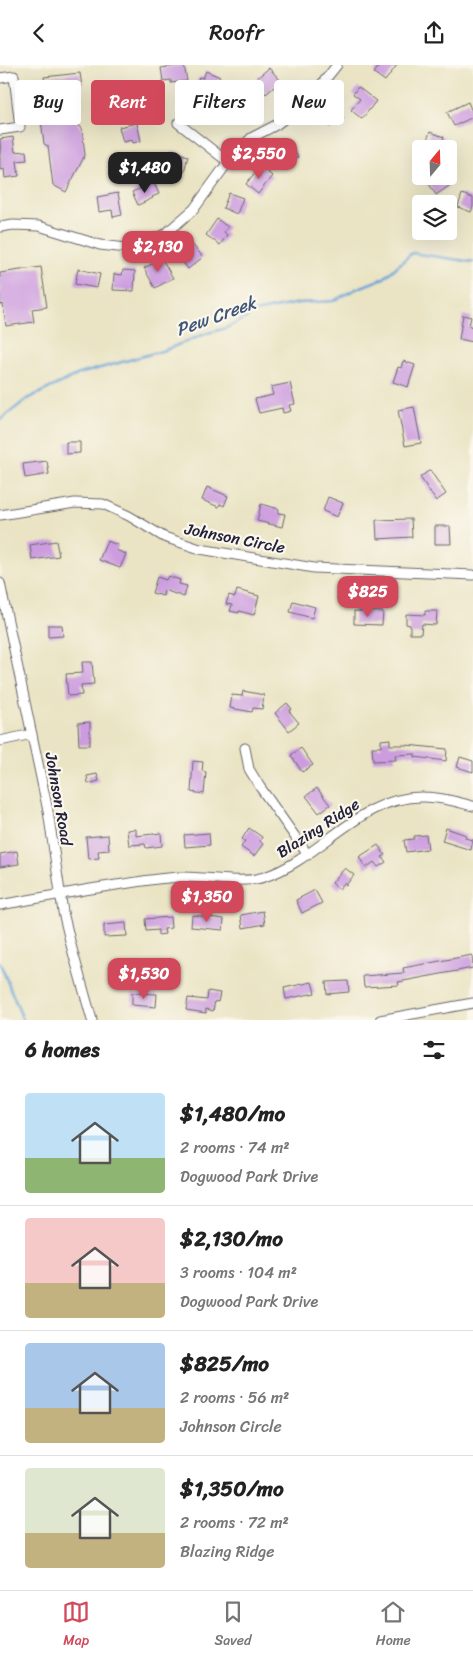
<!DOCTYPE html>
<meta charset="utf-8">
<style>
:root{--surface:#fff;--page:#f6f6f6;--text:#222;--muted:#767676;--line:#e0e0e0;--accent:#d1495b}
body{margin:0;font-family:Sriracha,sans-serif;background:var(--page);color:var(--text);height:100vh;display:flex;flex-direction:column;font-size:19px;white-space:nowrap}
*{box-sizing:border-box;margin:0}
p{font-size:16px;color:var(--muted)}
.icon{flex:none;width:28px;height:28px;fill:none;stroke:currentColor;stroke-width:2;stroke-linecap:round;stroke-linejoin:round}
.map{position:relative;height:955px;overflow:hidden}
.panel{display:flex;flex-direction:column;background:var(--surface);flex:1}
.panel>*{flex:none}
.banner{position:absolute;left:15px;top:15px;width:444px;height:45px;display:flex;gap:10px}
.needle{width:32px;rotate:19deg}
.controls{position:absolute;left:412px;top:75px;display:grid;gap:10px}
.controls a{display:grid;place-items:center;width:45px;height:45px;border-radius:5px;background:var(--surface);box-shadow:0 5px 20px #0002;font-size:25px}
.price{position:absolute;translate:-50% -42px;padding:0 11px;border-radius:10px;background:var(--accent);color:#fff;font-size:16px;line-height:32px;filter:drop-shadow(0 1px 2px #0008)}
.price::after{content:'';position:absolute;left:50%;top:30px;width:15px;height:11px;margin-left:-8px;background:inherit;clip-path:polygon(0 0,100% 0,50% 100%)}
.price.selected{background:#222;color:#fff}
ul{padding:0;list-style:none}
li{display:flex;align-items:center;gap:15px;height:125px;padding:0 25px}
li+li{border-top:1px solid var(--line)}
li span{display:grid;place-items:center;flex:none;width:140px;height:100px;border-radius:5px;color:#555}
li>.icon{margin-inline-start:auto}
span .icon{width:60px;height:60px;fill:#fffc;stroke-width:1}
li b{font-size:21px}
h2{display:flex;justify-content:space-between;align-items:center;height:60px;padding:0 25px;font-size:21px}
.pill{padding:0 18px;border-radius:5px;background:var(--surface);box-shadow:0 5px 20px #0002;font-size:18px;line-height:45px}
.pill.selected{background:var(--accent);color:#fff}
header{display:flex;justify-content:space-between;align-items:center;height:65px;padding:0 25px;background:var(--surface);font-size:22px;font-weight:600}
.menu{display:flex;justify-content:space-around;align-items:center;height:70px;border-top:1px solid var(--line);background:var(--surface);font-size:14px;color:var(--muted)}
.menu a{display:grid;justify-items:center;gap:2px}
.menu .selected{color:var(--accent)}
.map>svg:first-child{display:block}
.lines{fill:none;stroke-linecap:round;stroke-linejoin:round}
.stream{stroke:#66a2d7;stroke-width:2.5}
.building{fill:#cc9cdf}
.minor-casing{stroke:#68666b;stroke-width:11}
.minor{stroke:#fff;stroke-width:9}
.labels{text-anchor:middle;dominant-baseline:central;stroke-width:4.5;stroke-linejoin:round;paint-order:stroke}
.street-label{font-size:16px;fill:#22223b;stroke:#fbf7ec}
.water-label{font-size:18px;font-style:italic;fill:#3d5579;stroke:#fbf7ec}
</style>
<header><svg class="icon" aria-label="back" viewBox="0 0 24 24"><path d="M15 5l-7 7 7 7"/></svg>Roofr<svg class="icon" aria-label="share" viewBox="0 0 24 24"><path d="M12 15V3M7 8l5-5 5 5M5 13v7h14v-7"/></svg></header>
<div class="map">
<svg width="473" height="955" viewBox="0 0 473 955">
<rect width="100%" height="100%" fill="#fbf7ec"/>
<filter id="ink" filterUnits="userSpaceOnUse"><feTurbulence type="fractalNoise" baseFrequency=".02" numOctaves="2"/><feDisplacementMap in="SourceGraphic" scale="10" xChannelSelector="R" yChannelSelector="G"/><feConvolveMatrix kernelMatrix="1 2 1 2 8 2 1 2 1" color-interpolation-filters="sRGB"/></filter>
<filter id="wash" filterUnits="userSpaceOnUse"><feTurbulence type="fractalNoise" baseFrequency=".0096" numOctaves="4" result="noise"/><feDisplacementMap in="SourceGraphic" scale="20" xChannelSelector="R" yChannelSelector="G"/><feGaussianBlur stdDeviation="1.12" result="paint"/><feColorMatrix in="noise" values="0 0 0 0 0 0 0 0 0 0 0 0 0 0 0 0 0 1.4 0 .05"/><feComposite in="paint" operator="in"/></filter>
<g filter="url(#wash)">
<rect width="100%" height="100%" fill="#eae4c4"/>
<g class="lines">
<path class="stream" d="M0,355l27,-21 52,-25 86,-24 43,-17 18,-5 20,-10 9,-6 44,-9 34,-2 23,-12 28,-11 28,-25 61,9
M0,898l23,57"/>
</g>
<g id="blocks">
<path class="building" d="M184,0l3,16 -16,2v-3l-8,1 -2,-13z
M380,0h17l-12,16 -11,-8z
M269,3l12,13 -15,13 -6,-7 3,-3 -6,-6z
M206,6l14,6 -7,16 -18,-7 4,-9 4,1z
M80,8l2,13 -7,1 4,25 -1,2 1,12 3,2 3,27 -19,37 -13,-7 -5,-39 -4,-2 -4,-32 12,-1 -2,-14 -14,1 -2,-12 11,-2 -1,-7z
M139,22l11,7 -10,17 -16,-10 7,-12 5,3z
M358,22l18,14 -14,18 -11,-9 9,-11 -7,-5z
M468,37l5,12v3l-19,9 -7,-14z
M225,38h18l-1,17 -18,-1z
M331,41l13,12 -6,7 -4,-3 -4,5 -10,-9z
M137,58l4,18 -8,2 -1,-3 -9,2 -4,-15z
M430,67l14,5 -4,12h-14l1,-3 -2,-1z
M13,72l2,15 11,-1 1,9 -10,1 2,15 -14,2 -1,-9 -4,1v-11l1,-1 -1,-19z
M290,79l8,13 -18,11 -8,-13z
M173,86l15,5 -4,16 -16,-4z
M260,101l12,10 -14,18 -12,-10z
M424,111h18l7,10 -13,9z
M154,118l5,11 -7,3 1,1 -15,7 -6,-13z
M118,128l4,22 -9,2 -1,-7 -13,2 -2,-15z
M229,128l14,5 -6,16 -14,-6z
M462,129l11,4v9l-2,5 -13,-5z
M217,154l11,8 -4,5 3,3 -7,10 -14,-10z
M192,179l11,13 -15,12 -10,-13z
M162,194l11,19 -18,10 -11,-20z
M41,202l6,40 -15,2 2,13 -28,4 -3,-22 -3,1v-32z
M78,204l22,5 -3,14 -22,-4z
M123,205l12,1 -1,20 -21,-1 1,-16 8,1z
M463,250l8,2 -2,9 4,1v15l-14,-3z
M403,296l12,4 -7,22 -15,-5 5,-15 3,1z
M290,318l5,21 -6,1 2,6 -8,2 -1,-5 -23,5 -4,-14 18,-4 -2,-8z
M414,342l7,36 -16,3 -7,-36z
M66,377h14v11l-14,1z
M47,396l2,13 -24,4 -2,-14z
M430,405l16,24 -10,7 -16,-24z
M207,422l21,9 -4,10 -4,-2 -1,3 -17,-7z
M328,432l15,6 -6,14 -14,-6z
M261,439l18,5 -1,4 7,1 -3,13 -25,-6z
M411,454l1,18 -35,2 -1,-19z
M435,461h15l1,18h-16z
M56,476l3,15 -27,4 -2,-15z
M107,476l11,4 -2,5 10,4 -6,14 -21,-8z
M168,511l12,4 -1,4 8,2 -3,11 -20,-7 -1,6 -11,-3 5,-16 9,3z
M237,525l22,6 -5,19 -15,-4v2l-9,-2 2,-6 -6,-1 3,-9 6,2z
M293,536l22,6 -3,11 -22,-6z
M354,546l29,1 -1,13 -28,-1z
M425,546h12l-1,14 -14,-1 -1,10h-11v-9l-4,-1v-10l19,1z
M48,560h14l1,11 -15,1z
M82,597h10l2,22 -13,1 1,10 -14,1 -2,-22 17,-1z
M243,626l21,4 -2,14 -9,-1 -1,4 -22,-4 2,-13 10,1z
M287,638l5,6 -3,2 10,12 -10,8 -14,-18z
M90,657v23h-11l-1,-22z
M390,674v6h16l41,4 -1,12 -31,-4v-3l-20,1 1,5 -23,1 -1,-14h9v-7z
M301,683l12,17 -11,7 -11,-17z
M460,692l13,4v11l-16,-5z
M193,696l10,1 -1,9 4,1 -2,22 -13,-2z
M97,709l2,7 -11,3 -1,-8z
M317,723l13,17 -11,8 -13,-17z
M249,763l13,9 -2,4 3,3 -9,12 -13,-9 4,-6 -3,-2z
M446,763l20,7 -1,3 8,2 -2,10 -29,-9z
M136,764v7l25,-3 1,13 -16,2 -1,-4 -16,1 -2,-15z
M209,768l1,12 -25,2 -1,-12z
M108,770l1,15 -11,1 1,7 -11,1 -2,-22z
M426,770l2,14 -22,3 -2,-12 10,-1v-3z
M378,780l7,10 -3,2 4,5 -8,5 -4,-5 -8,6 -7,-11z
M17,786l2,13 -19,3v-13z
M345,803l9,7 -8,10 -2,-2 -5,6 -7,-6z
M315,825l7,13 -20,10 -6,-13z
M263,846l2,13 -22,4 -2,-13z
M192,850l32,4 -1,11 -32,-3z
M170,852l1,11 -7,1 1,5 -7,1v-5l-12,1 -1,-12z
M126,858l1,13 -23,1v-12z
M472,890l1,13 -75,14 1,3 -35,2 -1,-11 41,-3 -1,-5z
M348,916l1,11 -22,2 -1,-12z
M312,917l3,11 -29,6 -2,-11z
M208,926l12,2 -2,9 -3,-1 -2,10 -7,-2v4l-20,-3 2,-12 19,2z
M132,928l25,1 -1,13 -24,-2z"/>
</g>
</g>
<g filter="url(#ink)">
<use href="#blocks" fill-opacity="0" stroke="#68666b" stroke-width="1"/>
<g class="lines">
<g class="minor-casing">
<path id="minor" d="M0,13l14,-2 6,51 -20,3
M15,21l12,5 2,9
M20,57l10,-10v-6
M178,58l50,39
M0,162l13,-2 26,1 61,19 27,3 37,-13 30,-26 34,-47 23,-24 25,-13 33,-25 28,-35
M0,450l75,-12 28,1 26,12 35,21 36,12 114,19 159,7
M0,518l48,228 15,101 9,37 20,71
M0,676l32,-7
M245,683l4,21 11,18 48,68
M0,840c39,-7 77,-14 116,-20 21,-3 43,-7 64,-8 25,-1 61,8 84,0 57,-18 96,-82 160,-80 17,0 33,5 49,9
M380,955l93,-17"/>
</g>
<use href="#minor" class="minor"/>
</g>
</g>
<g class="labels">
<g class="street-label">
<text transform="translate(235 473) rotate(11)">Johnson Circle</text>
<text transform="translate(59 734) rotate(80)">Johnson Road</text>
<text transform="translate(318 763) rotate(-33)">Blazing Ridge</text>
</g>
<g class="water-label">
<text transform="translate(216 251) rotate(-20)">Pew Creek</text>
</g>
</g>
</svg>
<div class="controls">
<a><svg class="needle" viewBox="-14 -14 28 28"><path d="M0-13l5 13h-10z" fill="#e53935"/><path d="M0 13l5-13h-10z" fill="#767676"/></svg></a>
<a><svg class="icon" aria-label="layers" viewBox="0 0 24 24"><path d="M12 4l9 5-9 5-9-5zM3 14l9 5 9-5"/></svg></a>
</div>
<b class="price" style="left:259px;top:115px">$2,550</b>
<b class="price selected" style="left:145px;top:129px">$1,480</b>
<b class="price" style="left:158px;top:208px">$2,130</b>
<b class="price" style="left:368px;top:553px">$825</b>
<b class="price" style="left:207px;top:858px">$1,350</b>
<b class="price" style="left:144px;top:935px">$1,530</b>
<div class="banner">
<a class="pill">Buy</a>
<a class="pill selected">Rent</a>
<a class="pill">Filters</a>
<a class="pill">New</a>
</div>
</div>
<section class="panel">
<h2>6 homes<svg class="icon" aria-label="filters" viewBox="0 0 24 24"><path d="M4 7h16M4 17h16"/><circle cx="9" cy="7" r="2"/><circle cx="15" cy="17" r="2"/></svg></h2>
<ul>
<li><span style="background:linear-gradient(#bfe0f5 65%,#8fb573 0)"><svg class="icon" aria-label="home" viewBox="0 0 24 24"><path d="M3 11l9-7 9 7M6 9v11h12V9"/></svg></span><div><b>$1,480/mo</b><p>2 rooms · 74 m²</p><p>Dogwood Park Drive</p></div></li>
<li><span style="background:linear-gradient(#f6c9c9 65%,#c2b280 0)"><svg class="icon" aria-label="home" viewBox="0 0 24 24"><path d="M3 11l9-7 9 7M6 9v11h12V9"/></svg></span><div><b>$2,130/mo</b><p>3 rooms · 104 m²</p><p>Dogwood Park Drive</p></div></li>
<li><span style="background:linear-gradient(#a9c7e8 65%,#c2b280 0)"><svg class="icon" aria-label="home" viewBox="0 0 24 24"><path d="M3 11l9-7 9 7M6 9v11h12V9"/></svg></span><div><b>$825/mo</b><p>2 rooms · 56 m²</p><p>Johnson Circle</p></div></li>
<li><span style="background:linear-gradient(#dfe7d0 65%,#c2b280 0)"><svg class="icon" aria-label="home" viewBox="0 0 24 24"><path d="M3 11l9-7 9 7M6 9v11h12V9"/></svg></span><div><b>$1,350/mo</b><p>2 rooms · 72 m²</p><p>Blazing Ridge</p></div></li>
</ul>
</section>
<nav class="menu">
<a class="selected"><svg class="icon" aria-label="map" viewBox="0 0 24 24"><path d="M3 6l6-2 6 2 6-2v14l-6 2-6-2-6 2zM9 4v14M15 6v14"/></svg>Map</a>
<a><svg class="icon" aria-label="saved" viewBox="0 0 24 24"><path d="M7 4h10v16l-5-4-5 4z"/></svg>Saved</a>
<a><svg class="icon" aria-label="home" viewBox="0 0 24 24"><path d="M3 11l9-7 9 7M6 9v11h12V9"/></svg>Home</a>
</nav>
